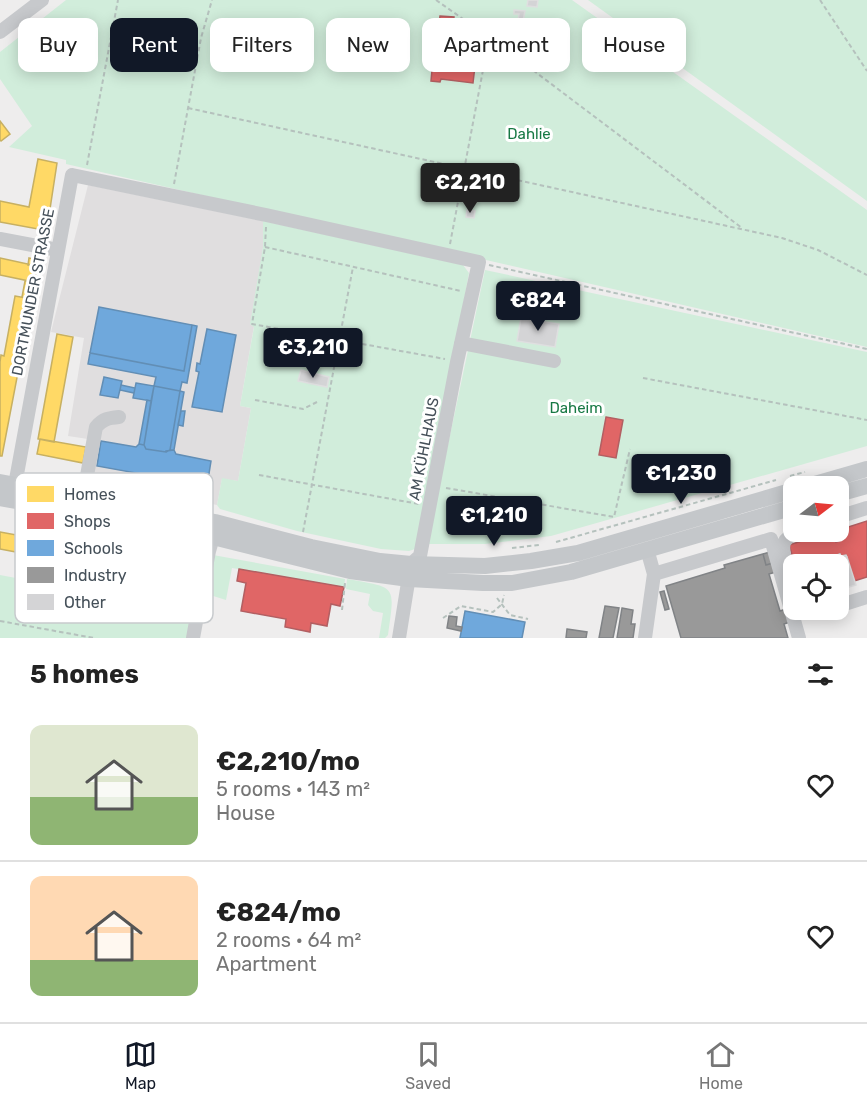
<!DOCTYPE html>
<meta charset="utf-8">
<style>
:root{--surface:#fff;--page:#f6f6f6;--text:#222;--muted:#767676;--line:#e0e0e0;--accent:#111827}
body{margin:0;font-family:Rubik,sans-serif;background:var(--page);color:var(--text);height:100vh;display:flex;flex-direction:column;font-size:22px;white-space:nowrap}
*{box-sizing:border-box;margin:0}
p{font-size:20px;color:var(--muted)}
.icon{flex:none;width:33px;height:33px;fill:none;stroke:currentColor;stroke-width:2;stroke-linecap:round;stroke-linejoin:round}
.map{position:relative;height:638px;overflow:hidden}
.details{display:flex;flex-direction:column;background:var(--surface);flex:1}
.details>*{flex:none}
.top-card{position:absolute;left:18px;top:18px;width:831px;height:54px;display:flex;gap:12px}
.needle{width:39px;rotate:74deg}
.fabs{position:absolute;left:783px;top:476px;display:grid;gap:12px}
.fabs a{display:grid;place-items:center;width:66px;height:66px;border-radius:12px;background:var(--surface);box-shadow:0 3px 15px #0003;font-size:30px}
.price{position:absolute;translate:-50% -51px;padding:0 14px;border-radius:6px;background:var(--accent);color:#fff;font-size:20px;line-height:39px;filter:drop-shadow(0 2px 3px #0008)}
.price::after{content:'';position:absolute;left:50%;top:36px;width:18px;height:14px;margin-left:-9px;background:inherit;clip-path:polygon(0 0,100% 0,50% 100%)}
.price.on{background:#222;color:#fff}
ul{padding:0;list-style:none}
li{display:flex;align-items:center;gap:18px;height:150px;padding:0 30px}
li+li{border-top:2px solid var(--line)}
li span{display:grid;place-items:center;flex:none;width:168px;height:120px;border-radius:12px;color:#555}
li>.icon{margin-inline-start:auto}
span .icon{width:72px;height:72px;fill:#fffc;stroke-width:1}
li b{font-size:26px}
h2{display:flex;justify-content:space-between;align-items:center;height:72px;padding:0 30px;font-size:26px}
.tag{padding:0 21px;border-radius:12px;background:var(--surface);box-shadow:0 3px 15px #0003;font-size:21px;line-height:54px}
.tag.on{background:var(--accent);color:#fff}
.dock{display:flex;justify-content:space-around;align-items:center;height:84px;border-top:2px solid var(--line);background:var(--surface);font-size:16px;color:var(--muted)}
.dock a{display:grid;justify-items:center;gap:3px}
.dock .on{color:var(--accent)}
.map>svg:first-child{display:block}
.education{fill:#e0dedf}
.green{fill:#d1eddb}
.homes{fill:#ffd966;stroke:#c7b062;stroke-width:1.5}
.shops{fill:#e06666;stroke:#b25f62;stroke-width:1.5}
.schools{fill:#6fa8dc;stroke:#628eb5;stroke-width:1.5}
.industry{fill:#999;stroke:#808386;stroke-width:1.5}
.building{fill:#d4d4d6;stroke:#dfdfe0;stroke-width:1.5}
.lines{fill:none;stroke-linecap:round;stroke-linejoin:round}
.path{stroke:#b5c1bd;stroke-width:2;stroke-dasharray:4.5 3;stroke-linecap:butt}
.minor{stroke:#c7c9cc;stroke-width:14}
.major{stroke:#c4c7ca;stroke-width:16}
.labels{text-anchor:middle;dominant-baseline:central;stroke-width:6;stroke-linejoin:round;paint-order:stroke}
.park-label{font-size:15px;fill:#177944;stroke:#fff}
.street-label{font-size:15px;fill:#455059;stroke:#fff}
.key{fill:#fff;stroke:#c7cacd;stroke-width:1.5}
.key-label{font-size:16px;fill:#455059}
</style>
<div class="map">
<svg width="867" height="638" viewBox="0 0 867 638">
<rect width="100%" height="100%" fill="#eeeded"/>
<path class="education" d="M88,185l175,36v26l-9,79 -14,80 11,2 -13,73 -16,-2 -5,26 -137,-27 8,-39 -20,-3 16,-98 -33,-6z"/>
<path class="green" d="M66,0h506l295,210v137l-801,-183v-4l-57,-13 23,-21 -32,-47v-27z
M588,0h279v201z
M263,221l200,44 6,8 -50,270 -4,6 -6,2 -28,-2 -84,-18 -77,-22 -3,-4 5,-27 16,3 13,-73 -11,-2 14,-79 -4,-3 13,-77z
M485,270l382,82v94l-316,90 -66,8h-58z
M213,555l132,24 -1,8 -112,-19 -6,32 -19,-6z
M0,575l191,36 -4,27h-187z
M347,579c50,9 48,5 41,56l-3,3h-12h6l4,-25 -10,-2 -5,-6 2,-11 -24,-5z"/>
<path class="homes" d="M0,121l10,13 -9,7 -1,-1z
M38,159l19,4 -9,59 -10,7 -38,-7v-21l29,6z
M0,258l37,8 -3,16 -34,-7z
M29,258l9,2 -1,6 -9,-1z
M25,281l9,1 -2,17 -10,-2z
M15,296l17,3 -30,157h-2v-94l1,-7 3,1z
M57,334l16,3 -19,105 -16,-3z
M40,439l46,8 -3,16 -46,-9z
M0,532l82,15 -3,17 -79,-15z"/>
<path class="shops" d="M440,16l14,1 -3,30 8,1 -2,14 7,1v2l11,1 -2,17 -32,-4 -1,3 -9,-1 1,-11h2z
M606,417l17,3 -7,38 -17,-3z
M867,521v56l-13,4 -8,-26 -5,1 -1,-2 -31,10h-14l-6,-19 44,-14 3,11 6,-2 -3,-10z
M239,569l105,18 -4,19 -9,-2 -4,22 -16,-3 -1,9 -25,-5 1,-8 -45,-8 5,-28 -9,-2z"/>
<path class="schools" d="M99,307l93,18 -8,46 -94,-18z
M192,325l5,1 -10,57 -5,-1 -2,9 -26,-5 2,-9 -68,-13 2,-11 94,18z
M207,329l29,6 -14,77 -30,-5 7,-35 -3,-1 1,-8 3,1z
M104,377l18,4 -4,17 -18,-3z
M136,383l18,3 -3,15 -18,-3z
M121,385l14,3 -1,5 -14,-3z
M154,386l26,5 -10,59 -4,2 -20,-3 -2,-4z
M180,391l4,1 -10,58h-4z
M147,400l4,1 -7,44 -5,-1z
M181,411h4l-2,15 -5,-1z
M101,441l35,6 3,-3 5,1 2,4 20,3v-1l8,-1 2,4 35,7 -4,25 -110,-20z
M465,611l60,11 -3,16h-62z"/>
<path class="industry" d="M770,552l3,11 -7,2 -3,-11z
M763,554l3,11 7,-2 3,9 -7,2 11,37 6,-2 4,13 -6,2 4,14h-107l-15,-52 59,-18 -1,-3z
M664,591l5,18 -4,1 -5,-18z
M605,606l14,2 -6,30h-14z
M622,608l11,2 -2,14h4l-2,14h-16z
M449,616l8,1 -1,9 6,1 -1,4 -14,-3z
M567,629l20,3 -1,6h-20z"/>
<path class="building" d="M528,0h10l-1,7 -10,-1z
M514,10l11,1 -2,10 -5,-1 1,-6h-5z
M467,210l8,1 -1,7 -8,-1z
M521,318l38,6 -4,23 -38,-6z
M301,370l28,7 -2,10 -29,-6z
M840,554l1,2 5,-1 1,2 -23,7h-15z
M847,557l9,28 -18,5v-26h-14z"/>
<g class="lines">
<path class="path" d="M436,0l57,40 249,188
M820,0l47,71
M188,108l594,130 36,12 49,25
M87,165l31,-165
M174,184l27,-146 11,-38
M266,227l-1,20 -13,77 193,35
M450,244l37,-195 6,-9
M265,247l196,44
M489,265l378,84
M643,378l224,42
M255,400l48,9 14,-7
M259,475l160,29
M790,476l15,-4
M446,488l168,29 16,-68
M303,532l50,-265
M556,542l220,-62
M512,548l27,-3
M497,598l13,17 18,4
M342,610l3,-27
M443,618l18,-12 32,6 9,-8 2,-9
M0,621l94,17"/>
<path class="minor" d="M0,32l42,-32
M0,239l58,11
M461,343l93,18
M15,485l57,-310 194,40 213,47 -22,100 -37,194 -9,8 -12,74
M83,497l13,-70c7,-8 12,-9 23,-10
M838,517l29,-9
M647,549l7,25 117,-35 28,99
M786,563c-5,-19 -5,-24 14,-32
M838,606l29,-9
M807,609l7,4 13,-4
M193,638l16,-87 4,-14
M645,638l9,-64"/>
<path class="major" d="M0,482l215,40 96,25 69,14 31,3 74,2 46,-5 47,-8 216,-63
M808,486l59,-17
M838,494l29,-8
M0,498l213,39 137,34 59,8 74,4h29l59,-11 223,-65"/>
</g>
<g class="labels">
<g class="park-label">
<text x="529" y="134">Dahlie</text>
<text x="576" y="408">Daheim</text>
</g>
<g class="street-label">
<text transform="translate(33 292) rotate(-79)">DORTMUNDER STRASSE</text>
<text transform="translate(424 449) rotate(-79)">AM KÜHLHAUS</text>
</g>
</g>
<rect x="15" y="473" width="198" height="150" rx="9" class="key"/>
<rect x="27" y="486" width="27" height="16" fill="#ffd966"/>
<rect x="27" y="513" width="27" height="16" fill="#e06666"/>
<rect x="27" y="540" width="27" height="16" fill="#6fa8dc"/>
<rect x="27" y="567" width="27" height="16" fill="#999"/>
<rect x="27" y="594" width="27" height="16" fill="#d4d4d6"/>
<g class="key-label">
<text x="64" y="500">Homes</text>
<text x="64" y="527">Shops</text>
<text x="64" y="554">Schools</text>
<text x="64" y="581">Industry</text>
<text x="64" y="608">Other</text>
</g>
</svg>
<div class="fabs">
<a><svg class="needle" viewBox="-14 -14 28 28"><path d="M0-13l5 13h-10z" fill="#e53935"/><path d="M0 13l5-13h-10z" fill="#767676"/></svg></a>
<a><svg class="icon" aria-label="locate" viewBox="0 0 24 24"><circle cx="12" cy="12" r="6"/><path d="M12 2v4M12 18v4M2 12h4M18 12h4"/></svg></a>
</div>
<b class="price on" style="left:470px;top:214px">€2,210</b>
<b class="price" style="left:538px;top:332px">€824</b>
<b class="price" style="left:313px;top:379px">€3,210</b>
<b class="price" style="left:681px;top:505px">€1,230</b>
<b class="price" style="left:494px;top:547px">€1,210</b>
<div class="top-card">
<a class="tag">Buy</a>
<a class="tag on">Rent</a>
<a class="tag">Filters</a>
<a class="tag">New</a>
<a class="tag">Apartment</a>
<a class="tag">House</a>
</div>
</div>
<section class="details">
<h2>5 homes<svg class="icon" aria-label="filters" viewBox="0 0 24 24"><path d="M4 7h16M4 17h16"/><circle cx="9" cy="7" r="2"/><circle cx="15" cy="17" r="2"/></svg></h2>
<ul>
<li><span style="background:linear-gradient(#dfe7d0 60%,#8fb573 0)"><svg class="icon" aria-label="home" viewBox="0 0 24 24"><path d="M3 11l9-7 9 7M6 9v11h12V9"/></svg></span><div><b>€2,210/mo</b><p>5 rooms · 143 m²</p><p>House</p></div><svg class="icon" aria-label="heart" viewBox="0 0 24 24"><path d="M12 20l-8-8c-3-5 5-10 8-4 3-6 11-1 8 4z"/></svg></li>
<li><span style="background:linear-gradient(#ffd9b3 70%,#8fb573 0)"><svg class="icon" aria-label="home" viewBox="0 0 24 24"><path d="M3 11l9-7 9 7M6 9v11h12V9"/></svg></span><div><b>€824/mo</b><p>2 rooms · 64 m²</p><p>Apartment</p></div><svg class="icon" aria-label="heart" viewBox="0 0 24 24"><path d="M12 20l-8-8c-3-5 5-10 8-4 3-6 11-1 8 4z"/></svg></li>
</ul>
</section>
<nav class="dock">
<a class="on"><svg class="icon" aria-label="map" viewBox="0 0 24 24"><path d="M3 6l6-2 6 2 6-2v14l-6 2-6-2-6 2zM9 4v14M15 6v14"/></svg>Map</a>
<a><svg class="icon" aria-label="saved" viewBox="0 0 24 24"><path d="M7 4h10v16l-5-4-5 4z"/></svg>Saved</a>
<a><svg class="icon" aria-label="home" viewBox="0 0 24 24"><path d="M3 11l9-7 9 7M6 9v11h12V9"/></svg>Home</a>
</nav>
